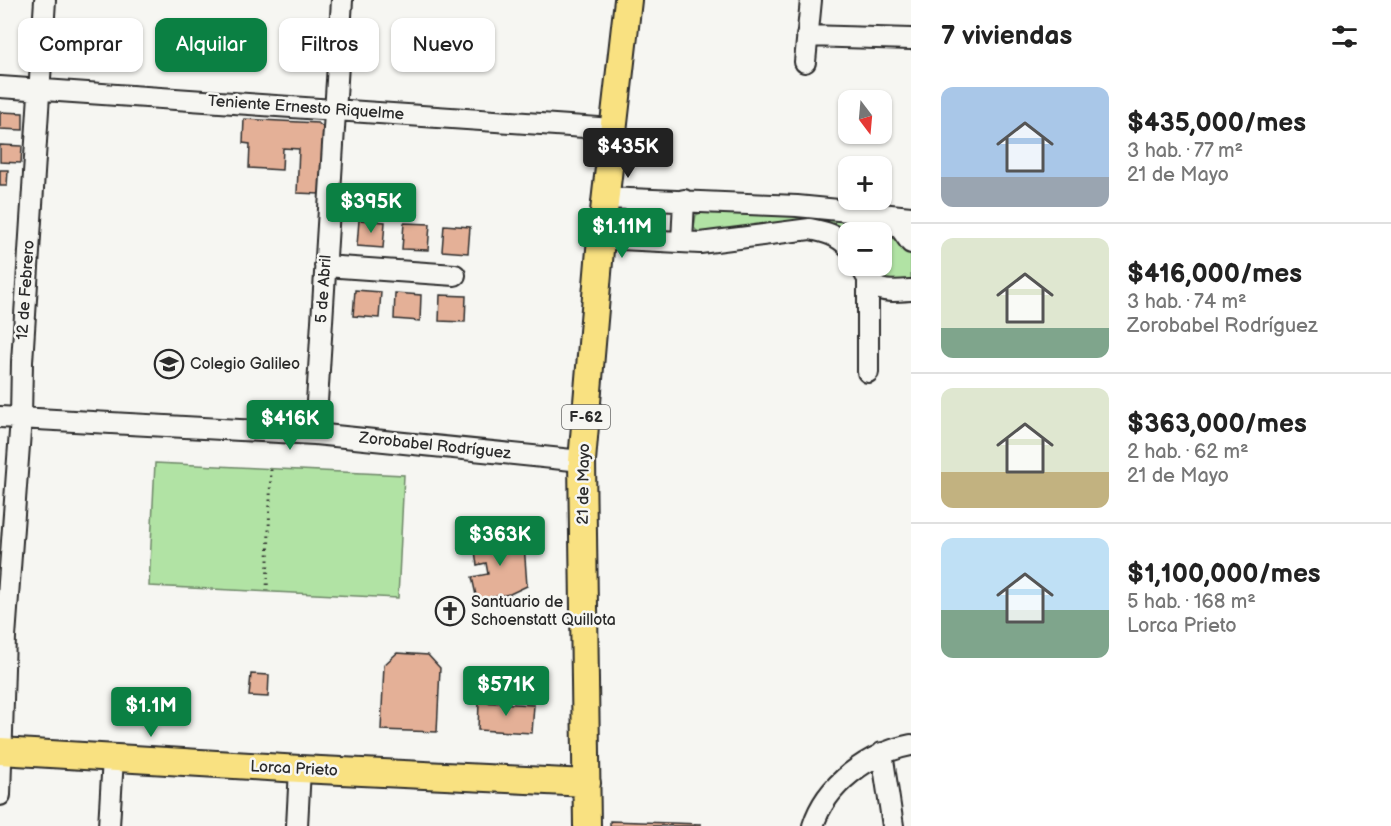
<!DOCTYPE html>
<html lang="es">
<meta charset="utf-8">
<style>
:root{--surface:#fff;--page:#f6f6f6;--text:#222;--muted:#767676;--line:#e0e0e0;--accent:#0b8043}
body{margin:0;font-family:"Balsamiq Sans",sans-serif;background:var(--page);color:var(--text);height:100vh;display:flex;flex-direction:column;font-size:22px;white-space:nowrap}
*{box-sizing:border-box;margin:0}
p{font-size:20px;color:var(--muted)}
.icon{flex:none;width:33px;height:33px;fill:none;stroke:currentColor;stroke-width:2;stroke-linecap:round;stroke-linejoin:round}
.map{position:relative;flex:1;overflow:hidden}
.side{display:flex;flex-direction:column;background:var(--surface);width:480px}
.side>*{flex:none}
.top-card{position:absolute;left:18px;top:18px;width:570px;height:54px;display:flex;gap:12px}
.needle{width:39px;rotate:164deg}
.fabs{position:absolute;left:838px;top:90px;display:grid;gap:12px}
.fabs a{display:grid;place-items:center;width:54px;height:54px;border-radius:12px;background:var(--surface);box-shadow:0 2px 4px #0004;font-size:30px}
.price{position:absolute;translate:-50% -51px;padding:0 14px;border-radius:6px;background:var(--accent);color:#fff;font-size:20px;line-height:39px;filter:drop-shadow(0 2px 3px #0008)}
.price::after{content:'';position:absolute;left:50%;top:36px;width:18px;height:14px;margin-left:-9px;background:inherit;clip-path:polygon(0 0,100% 0,50% 100%)}
.price.selected{background:#222;color:#fff}
ul{padding:0;list-style:none}
li{display:flex;align-items:center;gap:18px;height:150px;padding:0 30px}
li+li{border-top:2px solid var(--line)}
li span{display:grid;place-items:center;flex:none;width:168px;height:120px;border-radius:12px;color:#555}
li>.icon{margin-inline-start:auto}
span .icon{width:72px;height:72px;fill:#fffc;stroke-width:1}
li b{font-size:26px}
h2{display:flex;justify-content:space-between;align-items:center;height:72px;padding:0 30px;font-size:26px}
.chip{padding:0 21px;border-radius:12px;background:var(--surface);box-shadow:0 2px 4px #0004;font-size:21px;line-height:54px}
.chip.selected{background:var(--accent);color:#fff}
main{display:flex;flex:1;min-height:0}
.map>svg:first-child{display:block}
.green{fill:#b1e3a4;stroke:#6e8768;stroke-width:1.5}
.building{fill:#e4b097;stroke:#2b2b2b;stroke-width:1.5}
.lines{fill:none;stroke-linecap:round;stroke-linejoin:round}
.minor-casing{stroke:#2b2b2b;stroke-width:24}
.major-casing{stroke:#2b2b2b;stroke-width:30}
.path{stroke:#2b2b2b;stroke-width:3;stroke-dasharray:1.5 4.5;stroke-linecap:butt}
.minor{stroke:#f6f6f2;stroke-width:20}
.major{stroke:#f9e181;stroke-width:26}
.labels{text-anchor:middle;dominant-baseline:central;stroke-width:5;stroke-linejoin:round;paint-order:stroke}
.shield{fill:#f6f6f2;stroke:#686867;stroke-width:1.5}
.shield-label{font-size:15px;font-weight:bold;fill:#2b2b2b}
.street-label{font-size:16px;fill:#2b2b2b;stroke:#f6f6f2}
.poi-label{font-size:16px;fill:#2b2b2b;stroke:#f6f6f2;text-anchor:start}
</style>
<main>
<div class="map">
<svg width="911" height="826" viewBox="0 0 911 826">
<rect width="100%" height="100%" fill="#f6f6f2"/>
<filter id="ink" filterUnits="userSpaceOnUse"><feTurbulence type="fractalNoise" baseFrequency=".0167" numOctaves="2"/><feDisplacementMap in="SourceGraphic" scale="12" xChannelSelector="R" yChannelSelector="G"/><feConvolveMatrix kernelMatrix="1 2 1 2 8 2 1 2 1" color-interpolation-filters="sRGB"/></filter>
<g filter="url(#ink)">
<path class="green" d="M712,208l172,13 10,8 17,24v27l-27,3 -15,-17h13v-34h-33v5h-146l-9,-9 2,-13z
M155,463l249,12 -6,123 -249,-12z"/>
<path class="building" d="M0,112l23,1v17l-23,-1z
M244,119l74,4 6,5 -4,66 -23,-1 2,-44 -16,-1 -1,22 -33,-2 1,-24 -7,-1z
M0,145l22,1 -1,17 -21,-1z
M0,170h8l-1,16h-7z
M359,220l26,2 -2,26 -26,-2z
M404,223l26,1 -2,26 -26,-1z
M444,225l26,2 -2,26 -26,-2z
M355,290l26,2 -2,26 -26,-2z
M395,293l26,2 -1,26 -26,-2z
M440,295l26,1 -1,26 -26,-1z
M507,530l2,10 15,4 3,42 -17,8 -33,6 -5,-23 16,-3 -2,-11 -9,2 -3,-21 15,-3 -1,-7z
M397,653l31,2 12,13 -3,64 -56,-2 3,-65z
M251,674l18,1 -1,22 -19,-1z
M479,702l55,3 -2,28 -54,-3z
M610,821l91,3v2h-91z"/>
<g class="lines">
<g class="minor-casing">
<path id="minor" d="M807,36l104,3
M805,62l6,-62
M0,87l613,42
M606,198l191,8 114,11
M891,215l20,28
M601,238l99,5 110,-14c16,3 27,6 39,18
M682,242l2,-42
M325,266l130,9
M861,266c12,27 22,26 50,24
M868,372v-92
M0,417l315,17 267,27
M315,434l27,-434
M882,753l11,73
M0,795l5,-158 16,-219 1,-56 23,-362
M109,826l4,-68
M297,826l3,-57
M813,826c13,-42 56,-73 98,-81"/>
</g>
<g class="major-casing">
<path id="major" d="M0,751l300,18 287,14
M587,826l-5,-365 19,-223 27,-238"/>
</g>
<path class="path" d="M267,591l4,-122"/>
<use href="#minor" class="minor"/>
<use href="#major" class="major"/>
</g>
</g>
<defs>
<g id="school-ring" transform="scale(1.5)"><circle r="9.5" fill="#f6f6f2" stroke="#2b2b2b" stroke-width="1.5"/><path d="M0-5L7-2L0 1L-7-2ZM-4 1L0 2.5L4 1V4Q0 6-4 4Z" fill="#2b2b2b"/></g>
<g id="church-ring" transform="scale(1.5)"><circle r="9.5" fill="#f6f6f2" stroke="#2b2b2b" stroke-width="1.5"/><path d="M-1.2-6h2.4v3.5h3.3v2.4h-3.3V6h-2.4V-.1h-3.3v-2.4h3.3Z" fill="#2b2b2b"/></g>
</defs>
<g fill-rule="evenodd">
<use href="#school-ring" x="169" y="364"/>
<use href="#church-ring" x="450" y="611"/>
</g>
<g class="labels">
<rect class="shield" x="562" y="405" width="48" height="24" rx="4.5"/>
<g class="shield-label">
<text x="586" y="417">F-62</text>
</g>
<g class="street-label">
<text transform="translate(306 108) rotate(4)">Teniente Ernesto Riquelme</text>
<text transform="translate(324 289) rotate(-86)">5 de Abril</text>
<text transform="translate(26 290) rotate(-86)">12 de Febrero</text>
<text transform="translate(435 446) rotate(6)">Zorobabel Rodríguez</text>
<text transform="translate(584 484) rotate(-89)">21 de Mayo</text>
<text transform="translate(294 769) rotate(3)">Lorca Prieto</text>
</g>
<g class="poi-label">
<text x="190" y="364">Colegio Galileo</text>
<text x="471" y="602">Santuario de<tspan x="471" dy="18">Schoenstatt Quillota</tspan></text>
</g>
</g>
</svg>
<div class="fabs">
<a><svg class="needle" viewBox="-14 -14 28 28"><path d="M0-13l5 13h-10z" fill="#e53935"/><path d="M0 13l5-13h-10z" fill="#767676"/></svg></a>
<a>+</a>
<a>−</a>
</div>
<b class="price selected" style="left:628px;top:179px">$435K</b>
<b class="price" style="left:371px;top:234px">$395K</b>
<b class="price" style="left:622px;top:259px">$1.11M</b>
<b class="price" style="left:290px;top:451px">$416K</b>
<b class="price" style="left:500px;top:567px">$363K</b>
<b class="price" style="left:506px;top:717px">$571K</b>
<b class="price" style="left:151px;top:738px">$1.1M</b>
<div class="top-card">
<a class="chip">Comprar</a>
<a class="chip selected">Alquilar</a>
<a class="chip">Filtros</a>
<a class="chip">Nuevo</a>
</div>
</div>
<section class="side">
<h2>7 viviendas<svg class="icon" aria-label="filters" viewBox="0 0 24 24"><path d="M4 7h16M4 17h16"/><circle cx="9" cy="7" r="2"/><circle cx="15" cy="17" r="2"/></svg></h2>
<ul>
<li><span style="background:linear-gradient(#a9c7e8 75%,#9aa5b1 0)"><svg class="icon" aria-label="home" viewBox="0 0 24 24"><path d="M3 11l9-7 9 7M6 9v11h12V9"/></svg></span><div><b>$435,000/mes</b><p>3 hab. · 77 m²</p><p>21 de Mayo</p></div></li>
<li><span style="background:linear-gradient(#dfe7d0 75%,#7fa58c 0)"><svg class="icon" aria-label="home" viewBox="0 0 24 24"><path d="M3 11l9-7 9 7M6 9v11h12V9"/></svg></span><div><b>$416,000/mes</b><p>3 hab. · 74 m²</p><p>Zorobabel Rodríguez</p></div></li>
<li><span style="background:linear-gradient(#dfe7d0 70%,#c2b280 0)"><svg class="icon" aria-label="home" viewBox="0 0 24 24"><path d="M3 11l9-7 9 7M6 9v11h12V9"/></svg></span><div><b>$363,000/mes</b><p>2 hab. · 62 m²</p><p>21 de Mayo</p></div></li>
<li><span style="background:linear-gradient(#bfe0f5 60%,#7fa58c 0)"><svg class="icon" aria-label="home" viewBox="0 0 24 24"><path d="M3 11l9-7 9 7M6 9v11h12V9"/></svg></span><div><b>$1,100,000/mes</b><p>5 hab. · 168 m²</p><p>Lorca Prieto</p></div></li>
</ul>
</section>
</main>
